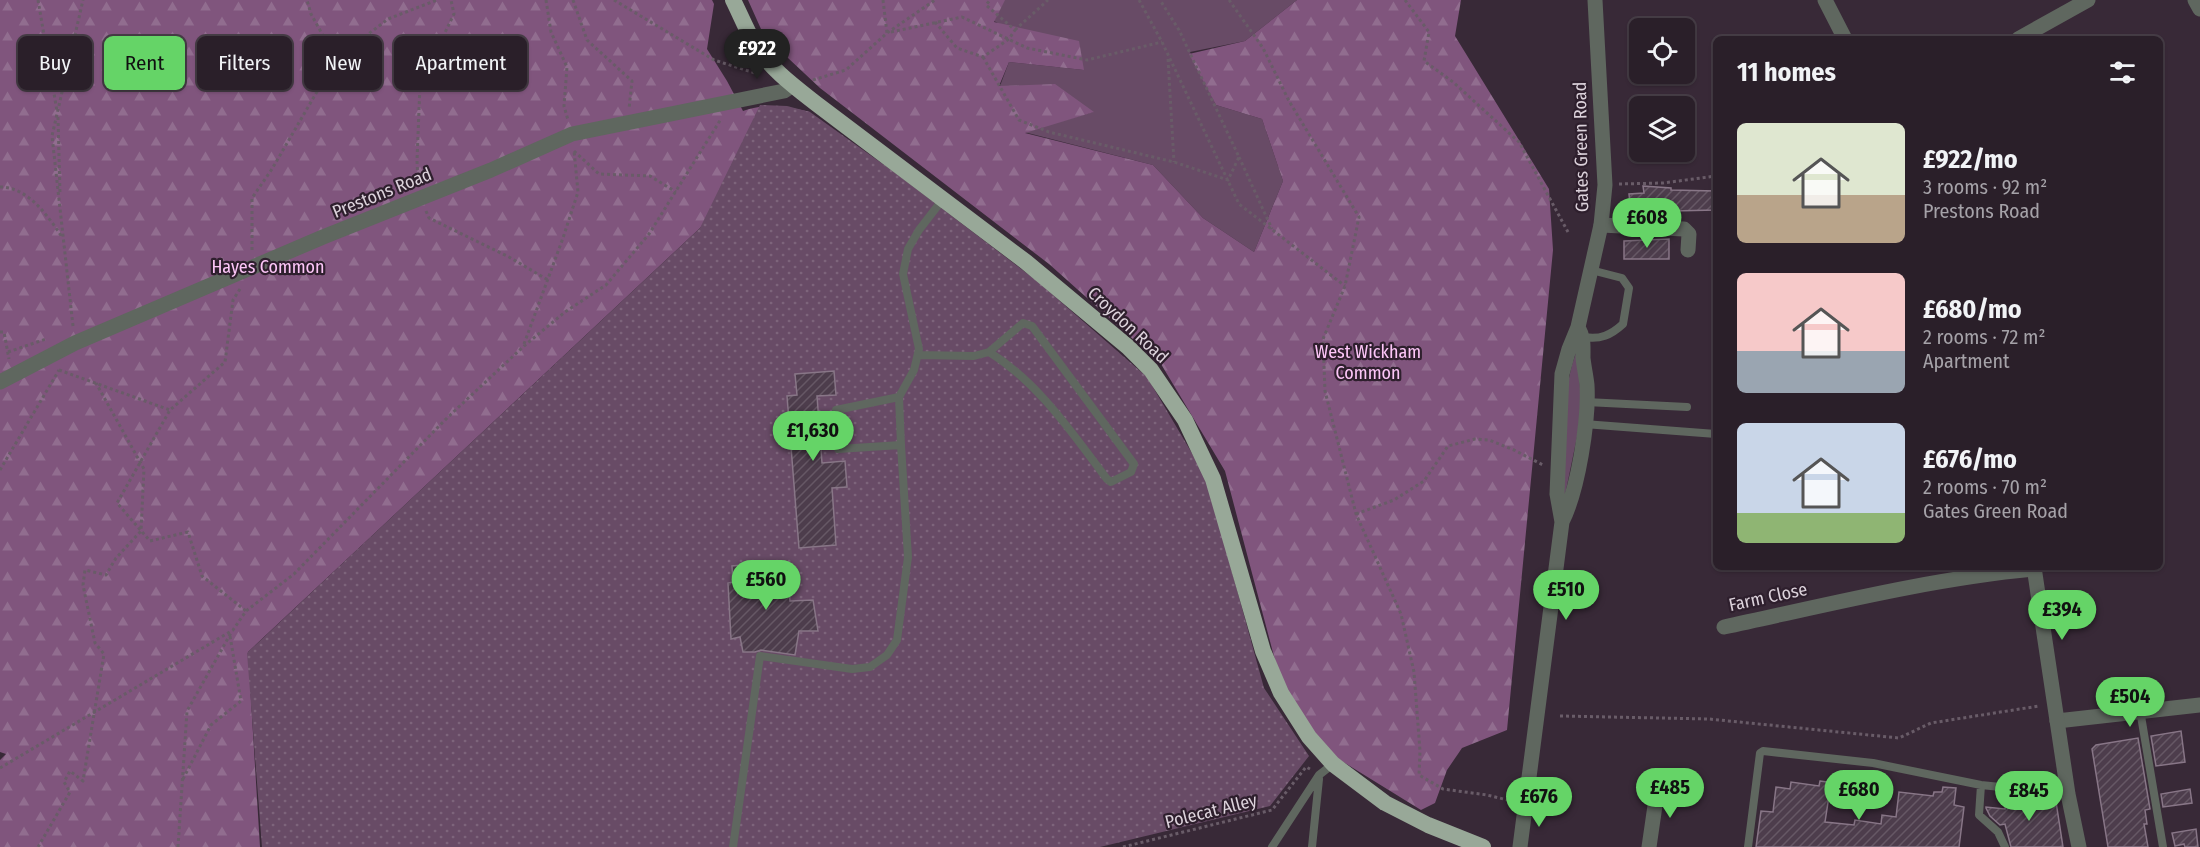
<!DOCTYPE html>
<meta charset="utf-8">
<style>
:root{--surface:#2a1f29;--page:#362c35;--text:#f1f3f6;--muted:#a5a2a8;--line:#463d46;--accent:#65d467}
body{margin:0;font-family:"Fira Sans Condensed",sans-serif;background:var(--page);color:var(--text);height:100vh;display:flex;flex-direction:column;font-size:22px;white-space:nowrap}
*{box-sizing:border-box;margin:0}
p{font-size:20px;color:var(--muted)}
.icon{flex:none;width:33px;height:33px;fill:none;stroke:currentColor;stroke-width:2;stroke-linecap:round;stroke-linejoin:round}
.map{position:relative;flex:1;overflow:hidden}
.side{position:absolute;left:1713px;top:36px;width:450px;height:534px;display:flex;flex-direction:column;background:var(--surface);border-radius:9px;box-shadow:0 2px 4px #0004,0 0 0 2px var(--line)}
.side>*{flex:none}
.guide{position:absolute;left:18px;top:36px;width:570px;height:54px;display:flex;gap:12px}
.buttons{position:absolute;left:1629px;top:18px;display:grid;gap:12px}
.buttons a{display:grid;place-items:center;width:66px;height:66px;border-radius:9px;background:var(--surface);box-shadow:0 2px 4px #0004,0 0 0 2px var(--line);font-size:30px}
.price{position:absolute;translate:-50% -51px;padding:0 14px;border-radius:21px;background:var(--accent);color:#111;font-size:20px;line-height:39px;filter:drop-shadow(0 2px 3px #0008)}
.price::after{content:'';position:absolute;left:50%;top:36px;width:18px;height:14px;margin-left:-9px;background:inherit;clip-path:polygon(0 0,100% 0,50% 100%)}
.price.on{background:#222;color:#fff}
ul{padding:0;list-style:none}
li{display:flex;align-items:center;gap:18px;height:150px;padding:0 24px}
li span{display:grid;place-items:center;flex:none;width:168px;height:120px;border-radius:9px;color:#555}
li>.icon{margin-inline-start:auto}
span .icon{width:72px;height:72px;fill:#fffc;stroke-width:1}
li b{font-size:26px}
h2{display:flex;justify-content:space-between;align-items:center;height:72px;padding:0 24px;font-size:26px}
.tag{padding:0 21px;border-radius:9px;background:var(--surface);box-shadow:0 2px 4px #0004,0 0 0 2px var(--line);font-size:21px;line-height:54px}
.tag.on{background:var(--accent);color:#111}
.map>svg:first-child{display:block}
.grass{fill:#684b66}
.forest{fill:url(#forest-firs)}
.park{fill:url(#park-dots)}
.building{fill:url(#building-hatch);stroke:#887687;stroke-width:1.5}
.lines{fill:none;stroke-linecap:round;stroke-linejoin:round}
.path{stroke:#695c68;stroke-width:3;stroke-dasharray:3 3;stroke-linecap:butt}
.service{stroke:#5f675f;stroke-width:8}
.minor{stroke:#5f675f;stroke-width:15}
.tertiary{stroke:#5f675f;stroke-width:15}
.trunk{stroke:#98a898;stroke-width:16}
.labels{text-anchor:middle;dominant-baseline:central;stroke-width:4.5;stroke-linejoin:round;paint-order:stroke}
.street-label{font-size:18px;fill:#dcd2db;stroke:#2e1f2d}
.park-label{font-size:18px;fill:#fdc6f8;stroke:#2e1f2d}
</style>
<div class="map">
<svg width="2200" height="847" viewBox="0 0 2200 847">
<defs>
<pattern id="forest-firs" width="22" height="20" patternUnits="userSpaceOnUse" patternTransform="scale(1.5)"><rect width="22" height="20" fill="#80557d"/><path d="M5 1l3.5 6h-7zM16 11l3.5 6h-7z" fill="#916d8f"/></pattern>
<pattern id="park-dots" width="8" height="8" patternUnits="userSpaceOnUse" patternTransform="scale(1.5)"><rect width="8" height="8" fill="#684b66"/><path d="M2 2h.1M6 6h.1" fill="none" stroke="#7d647b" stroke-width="1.8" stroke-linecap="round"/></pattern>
<pattern id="building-hatch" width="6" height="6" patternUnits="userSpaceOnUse" patternTransform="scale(1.5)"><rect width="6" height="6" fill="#4d3d4c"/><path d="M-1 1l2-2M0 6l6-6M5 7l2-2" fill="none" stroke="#665865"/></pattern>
</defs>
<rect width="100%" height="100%" fill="#382937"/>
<path class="grass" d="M1004,0h293l-52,41 -55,11 26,53 46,14 21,62 -29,71 -51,-34 -50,-53 -129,-33 69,-20 -93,-26 9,-24 75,8 -90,-49z
M1578,349l3,59 -3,24 -13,63 -2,1c1,-40 -2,-114 15,-147z"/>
<path class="forest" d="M0,0h712l2,4 -7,45 20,32 16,30c23,-8 43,-5 67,1l-110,116 -452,424 12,195h-260v-87l6,-6 -6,-2z
M748,0h257l-11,22 85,19 5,29 -75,-8 -10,24 56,-2 39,28 -69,21 128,32 50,53 51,34 29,-71 -21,-62 -46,-14 -27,-51 56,-13 52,-41h164l-6,36 94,153 4,61 -46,480 -45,18 -15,22 -12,33 -14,7 -102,-63 -39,-68 -55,-208 -64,-107 -112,-100 -229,-176 -32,-30 -27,-29z"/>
<path class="park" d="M760,105l27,1 23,6 84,60 143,109 110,96 59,100 58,211 45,68 -39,50 -170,41h-838l-15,-194 453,-425z"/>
<path class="building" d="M1643,186l28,2v2l45,1v19l-44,1v3h-41l-2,-20 15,-1z
M1669,239v20h-45v-18z
M834,371l2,24 -19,1 5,67 23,-2 2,26 -15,1 4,57 -37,3 -12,-152 10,-1 -2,-21z
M770,562l10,29 9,-2 1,12 23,-1 5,31h-19l-4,24 -34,-5 -6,2h-12l-3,-15 -9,2 -3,-56 5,-1 -1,-16z
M2181,731l4,31 -29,4 -5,-30z
M2138,738l12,71 -5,1 2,14h-3l4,23h-40l-16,-98 4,-4z
M1820,781l27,4 -1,13 -17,-2 -4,26 29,3 1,-5 26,4 1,-9 14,2 3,-25 34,4 1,-4h8l1,-5 13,1 -2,17 10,2 -5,40h-203l5,-36 12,1 3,-25 14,2 1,-7 28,4z
M2190,789l2,14 -29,4 -2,-13z
M2007,794l49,8 7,45h-52l-6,-23 -5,1 -10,-9 -4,-8v-1l19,2z
M2196,829l2,18h-13l-1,-3 -9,2 -3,-13z"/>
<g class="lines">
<path class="path" d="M38,0l19,111
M546,0l5,32 16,35 -3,39 4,14
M573,0l14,40 45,41 -3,28
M614,0l100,60 41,13
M883,0l4,33
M1139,0l23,42 77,162 106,82
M1229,0l34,48 26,53 70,116 -14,69 -22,53 2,52 31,123 45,100 13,58 6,79 -1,24 24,14 44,6 25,6
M1405,0l24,32 -5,29 29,21 66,60 49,90
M935,22l22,26 26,9 26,-18 6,-9 -29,-25 4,-5
M1015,30l33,-30
M891,32l71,-15 65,31 60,12 75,-18
M983,57l36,63 30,12 125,30 54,18 11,-23 -60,-127 -19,-30
M336,59l52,-40 49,-19
M1168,59l6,103
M813,80l33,-10 41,-37 48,-33
M58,117l2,77
M574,151l25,23 51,2 26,16
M1239,157l33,72
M418,182l-1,-21 3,-77 34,-70 -3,-14
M1619,184l44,-1 53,-7
M0,187c28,0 48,29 62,50
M426,211l3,7 80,39 39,23
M252,250v-52l20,-29 64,-110 -25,-45 -4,-14
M240,289l-7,11 -8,62 -55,48 -53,93 33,38 38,-9 14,44 44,35
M73,326l-21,-190 31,-136
M0,332h4l5,27
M524,344l39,-106 15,-46 -4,-42
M8,352l38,-13
M59,370l111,40
M0,470l59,-100
M1356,514l38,-14 30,-19 24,-35 27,-7 14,1 25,10 29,15
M1560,716l149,3 190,19 32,-15 108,-17
M0,768l233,-138 13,-19 48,-37 154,-157 76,-71 41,-34 41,-27 43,-51 72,-115
M183,779l28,-54 30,-24 -11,-65
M38,847l32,-55 -6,-10 6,-11 13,10 21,-127 -9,-11 -12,-58 2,-15 21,5 10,-17 25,-27 3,-62 -48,-86
M178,847l9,-136 44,-78
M1123,847l149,-37 34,-43 4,2"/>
<path class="service" d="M1584,337c16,3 27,-2 39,-13l6,-36 -7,-10 -31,-8
M918,355l56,1 15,-4 34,-29 9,3 102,138 -3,8 -20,10 -4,-3c-35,-46 -68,-96 -118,-127
M899,397l2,48 -63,4 -2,-39 63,-13 15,-27 5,-21 -16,-75 5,-25 11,-19 24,-31
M1586,402l101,5
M1584,424l132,10
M2140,710l23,137
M1981,785l-2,30 19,17 7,15
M733,847l27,-191 92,13 18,-2 17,-12 10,-15 11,-83 -7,-112
M1272,847l47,-72 14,-11
M1312,847l7,-68
M1748,847l12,-94 3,-2 110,12 108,22 87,9"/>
<path class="minor" d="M2195,0l5,9
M2018,39l70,-39
M1601,225l83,4 5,5 -1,16
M1724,627c103,-22 205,-48 310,-58
M2057,721l143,-16
M1649,847l9,-62"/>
<path class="tertiary" d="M1825,0l20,39
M0,382l75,-39 248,-106 168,-67 81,-36 212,-43 9,-6
M1562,522c16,-32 27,-101 25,-137 -1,-9 -3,-18 -4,-27 0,-13 1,-20 -5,-31
M2034,567l34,227 11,53
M1520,847l42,-325 -5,-28 5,-120 7,-25 9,-22 23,-102 4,-40 -10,-185"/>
<path class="trunk" d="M733,0c7,14 13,29 21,43 15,25 41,44 64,62l208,157 102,85 23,23 34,50 28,59 50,172 18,42 28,44 24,27 52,39 43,22 55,22"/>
</g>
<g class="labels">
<g class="street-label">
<text transform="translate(1581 147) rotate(-91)">Gates Green Road</text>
<text transform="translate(382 193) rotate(-22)">Prestons Road</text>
<text transform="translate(1128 325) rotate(43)">Croydon Road</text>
<text transform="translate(1768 597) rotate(-12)">Farm Close</text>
<text transform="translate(1211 811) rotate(-14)">Polecat Alley</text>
</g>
<g class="park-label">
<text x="268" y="267">Hayes Common</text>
<text x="1368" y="352">West Wickham<tspan x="1368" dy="21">Common</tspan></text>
</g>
</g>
</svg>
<div class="buttons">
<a><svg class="icon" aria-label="locate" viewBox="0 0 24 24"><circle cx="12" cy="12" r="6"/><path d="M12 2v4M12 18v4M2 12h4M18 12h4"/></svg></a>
<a><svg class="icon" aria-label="layers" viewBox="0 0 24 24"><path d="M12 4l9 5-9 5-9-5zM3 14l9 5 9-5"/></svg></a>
</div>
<b class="price on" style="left:757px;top:80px">£922</b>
<b class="price" style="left:1647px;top:249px">£608</b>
<b class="price" style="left:813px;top:462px">£1,630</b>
<b class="price" style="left:766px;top:611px">£560</b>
<b class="price" style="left:1566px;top:621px">£510</b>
<b class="price" style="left:2062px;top:641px">£394</b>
<b class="price" style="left:2130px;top:728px">£504</b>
<b class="price" style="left:1670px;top:819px">£485</b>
<b class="price" style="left:1859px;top:821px">£680</b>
<b class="price" style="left:2029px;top:822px">£845</b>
<b class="price" style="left:1539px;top:828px">£676</b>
<div class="guide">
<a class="tag">Buy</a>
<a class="tag on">Rent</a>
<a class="tag">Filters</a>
<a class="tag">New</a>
<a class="tag">Apartment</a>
</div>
<section class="side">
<h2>11 homes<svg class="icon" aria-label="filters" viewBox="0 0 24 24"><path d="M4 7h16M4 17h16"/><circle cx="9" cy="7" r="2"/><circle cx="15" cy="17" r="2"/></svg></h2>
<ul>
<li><span style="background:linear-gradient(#dfe7d0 60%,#b9a48a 0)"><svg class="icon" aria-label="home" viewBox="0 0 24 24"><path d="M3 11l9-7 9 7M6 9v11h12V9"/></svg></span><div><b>£922/mo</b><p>3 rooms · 92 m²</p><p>Prestons Road</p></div></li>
<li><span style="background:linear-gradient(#f6c9c9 65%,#9aa5b1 0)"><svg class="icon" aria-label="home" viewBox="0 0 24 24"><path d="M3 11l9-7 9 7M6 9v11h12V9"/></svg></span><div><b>£680/mo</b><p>2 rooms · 72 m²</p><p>Apartment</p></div></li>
<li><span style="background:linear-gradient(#c9d6e8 75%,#8fb573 0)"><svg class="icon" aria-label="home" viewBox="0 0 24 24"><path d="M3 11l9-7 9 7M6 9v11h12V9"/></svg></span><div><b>£676/mo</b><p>2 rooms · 70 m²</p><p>Gates Green Road</p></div></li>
</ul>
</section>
</div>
